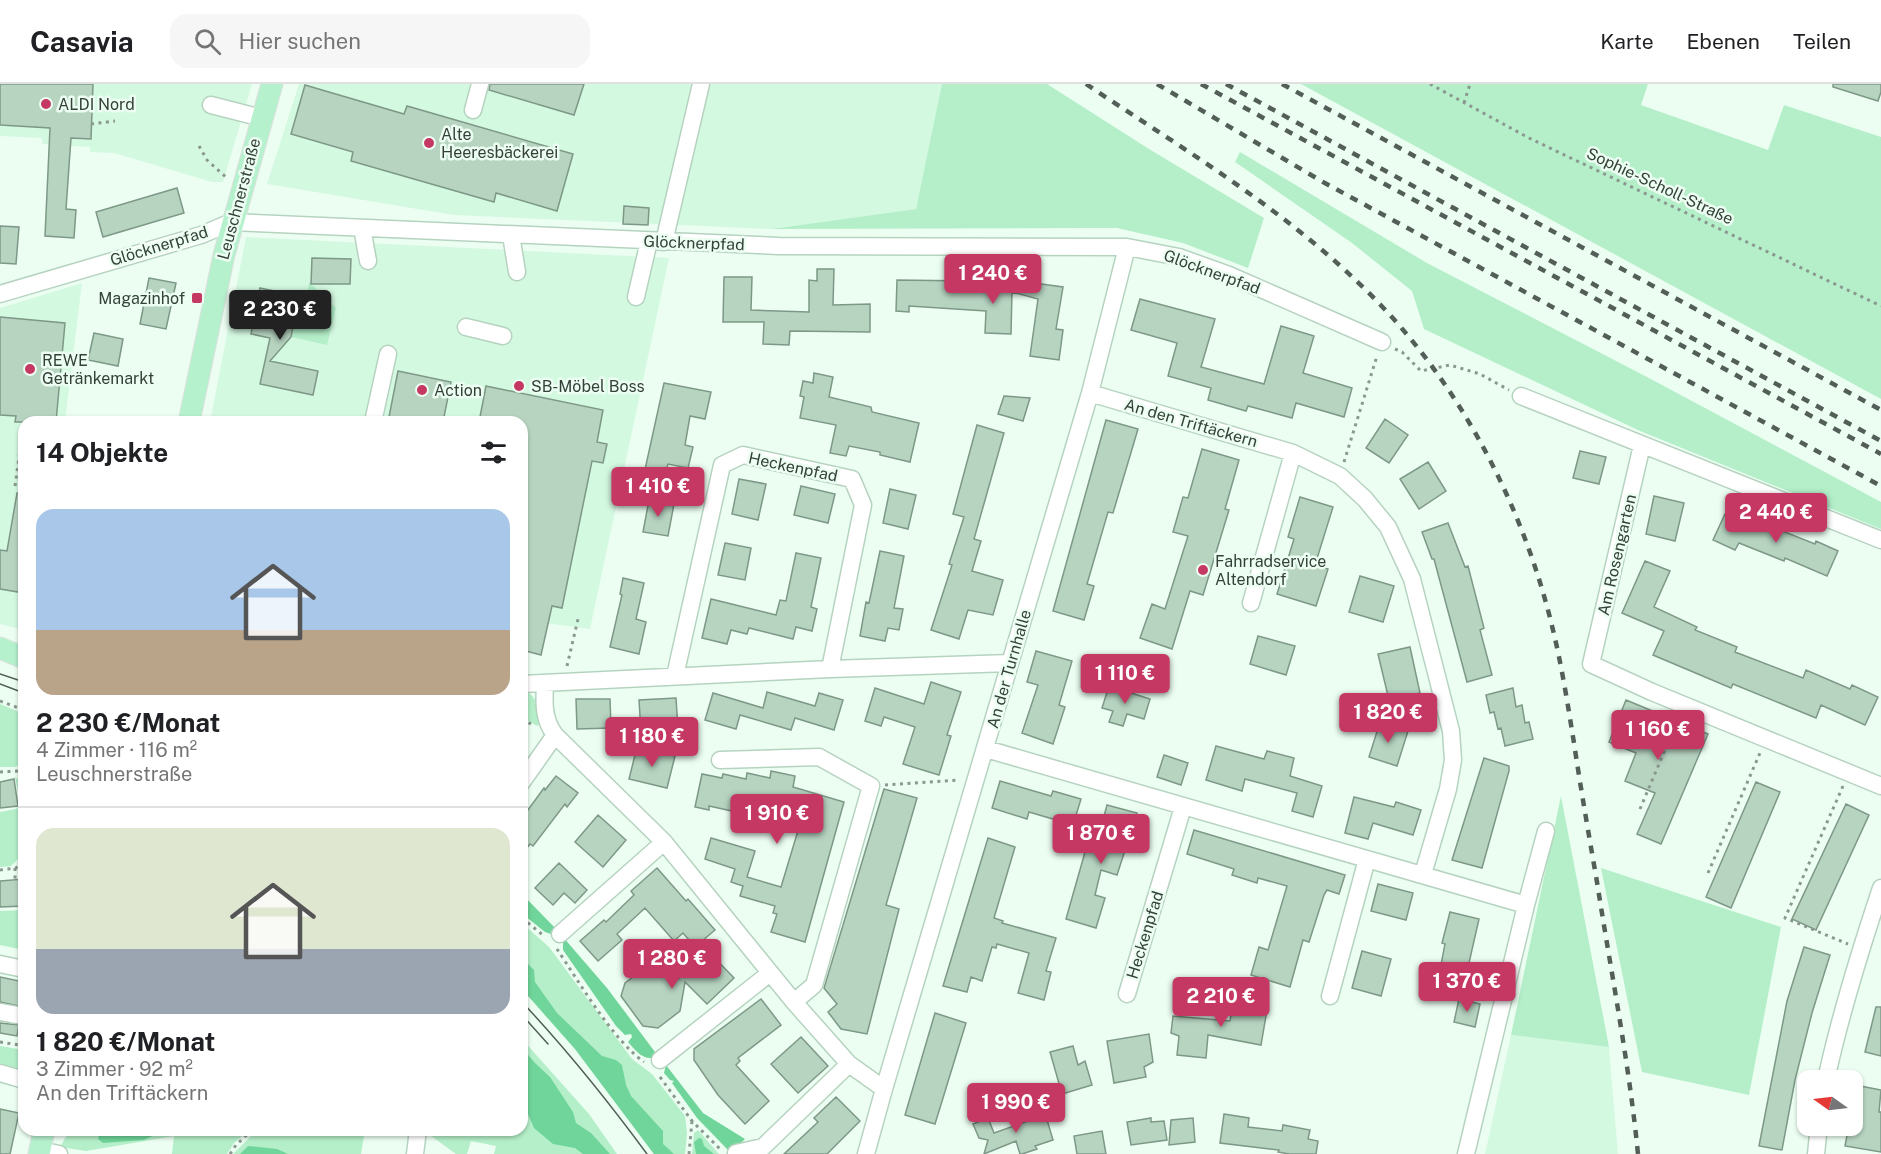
<!DOCTYPE html>
<html lang="de">
<meta charset="utf-8">
<style>
:root{--surface:#fff;--page:#f6f6f6;--text:#202124;--muted:#757577;--line:#e0e0e0;--accent:#c63864}
body{margin:0;font-family:"Public Sans",sans-serif;background:var(--page);color:var(--text);height:100vh;display:flex;flex-direction:column;font-size:22px;white-space:nowrap}
*{box-sizing:border-box;margin:0}
p{font-size:20px;color:var(--muted)}
.icon{flex:none;width:33px;height:33px;fill:none;stroke:currentColor;stroke-width:2;stroke-linecap:round;stroke-linejoin:round}
.map{position:relative;flex:1;overflow:hidden}
.side{position:absolute;left:18px;top:332px;width:510px;height:720px;display:flex;flex-direction:column;background:var(--surface);border-radius:18px;box-shadow:0 2px 4px #0004}
.side>*{flex:none}
.needle{width:39px;rotate:284deg}
.fabs{position:absolute;left:1797px;top:986px;display:grid;gap:12px}
.fabs a{display:grid;place-items:center;width:66px;height:66px;border-radius:12px;background:var(--surface);box-shadow:0 2px 4px #0004;font-size:30px}
.price{position:absolute;translate:-50% -51px;padding:0 14px;border-radius:6px;background:var(--accent);color:#fff;font-size:20px;line-height:39px;filter:drop-shadow(0 2px 3px #0008)}
.price::after{content:'';position:absolute;left:50%;top:36px;width:18px;height:14px;margin-left:-9px;background:inherit;clip-path:polygon(0 0,100% 0,50% 100%)}
.price.on{background:#222;color:#fff}
ul{padding:0;list-style:none}
li{display:grid;align-content:center;gap:12px;height:318px;padding:0 18px}
li+li{border-top:2px solid var(--line)}
li span{display:grid;place-items:center;height:186px;border-radius:18px;color:#555}
li>.icon{margin-inline-start:auto}
span .icon{width:108px;height:108px;fill:#fffc;stroke-width:1}
li b{font-size:26px}
h2{display:flex;justify-content:space-between;align-items:center;height:72px;padding:0 18px;font-size:26px}
header{display:flex;align-items:center;gap:36px;box-sizing:border-box;height:84px;padding:0 30px;background:var(--surface);border-bottom:2px solid var(--line)}
header strong{font-size:28px}
nav{display:flex;gap:33px;margin-inline-start:auto;font-size:21px}
.search{width:420px;height:54px;background:var(--page);display:flex;align-items:center;gap:15px;box-sizing:border-box;padding:0 21px;border-radius:18px;color:var(--muted);font-size:22px}
.map>svg:first-child{display:block}
.built{fill:#d4f9e1}
.green{fill:#b4efc9}
.forest{fill:#70d59a}
.building{fill:#b7d4c1;stroke:#7d9886;stroke-width:1.5}
.lines{fill:none;stroke-linecap:round;stroke-linejoin:round}
.minor-casing{stroke:#b6d3c0;stroke-width:19}
.major-casing{stroke:#dfe0df;stroke-width:23}
.path{stroke:#8a988f;stroke-width:3;stroke-dasharray:3 4.5;stroke-linecap:butt}
.minor{stroke:#fff;stroke-width:16}
.major{stroke:#b5f1cd;stroke-width:21}
.tram{stroke:#525e57;stroke-width:1.5}
.rail{stroke:#525e57;stroke-width:4.5;stroke-dasharray:8 8;stroke-linecap:butt}
.poi-dot{fill:#c63864;stroke:#ecfef2;stroke-width:2}
.labels{text-anchor:middle;dominant-baseline:central;stroke-width:5;stroke-linejoin:round;paint-order:stroke}
.poi-label{font-size:16px;fill:#354039;stroke:#ecfef2;text-anchor:start}
.street-label{font-size:16px;fill:#354039;stroke:#ecfef2}
</style>
<header>
<strong>Casavia</strong>
<div class="search"><svg class="icon" aria-label="search" viewBox="0 0 24 24"><circle cx="10" cy="10" r="6"/><path d="M15 15l6 6"/></svg>Hier suchen</div>
<nav><a>Karte</a><a>Ebenen</a><a>Teilen</a></nav>
</header>
<div class="map">
<svg width="1881" height="1070" viewBox="0 0 1881 1070">
<rect width="100%" height="100%" fill="#ecfef2"/>
<path class="built" d="M0,0h252l-29,98h-11l-98,-29 -24,-1v-5l-48,-3v-6l-42,-2z
M299,0h643l1,1 -27,124 -145,20 -317,-14 -187,-31z
M246,153l423,21 -79,371 -61,-8 -7,-199h-312z
M82,199l-17,138 -41,1v208l-24,-6v-316z
M1511,951l98,12 9,107h-133z"/>
<path class="green" d="M942,0h105l102,65 115,69 -16,50 -65,-25 -66,-15 -346,1 145,-20z
M1301,0h347l-7,21 127,45 16,-45 97,32v262z
M1240,68l187,111 220,114 234,125v27l-241,-98 -216,-102 -12,-38 -60,-48 -117,-81z
M309,198l27,26 -9,37 -36,-8 8,-41 8,1z
M522,608c17,0 15,19 17,32l-2,2 -15,-9z
M0,620l24,10v48l-9,5h-15z
M15,693l9,6v70l-13,13 -11,1v-55l16,-3 5,-3z
M1561,712l48,251 -98,-12z
M1601,784l180,59 -32,168 -107,-23z
M24,826v40l-24,-5v-34z
M522,839l27,24 83,112 20,15 33,42 2,17 -2,21h-31l-79,-105 -53,-60z
M522,955l67,75 28,40h-123l2,-8 -25,-5 -4,13h-11l-29,-21 1,-3h94z
M0,962l24,4v20l-10,1 -14,-4z
M70,1046h179l-15,13 -7,11h-55l2,-18 -88,15 -26,-4z
M257,1046h108l-4,24h-128z
M698,1046l20,23 1,1h-27l2,-21z"/>
<path class="forest" d="M522,810l35,36 -6,4 -6,-2 -20,-16 -3,-3z
M563,853l44,51 51,68c-13,7 -22,-5 -30,-14l4,-5 -1,-3 -6,1 -9,-9 -53,-76z
M522,878l6,2 6,6 1,12 22,31 45,43 14,4 6,5 4,20 5,11 32,35v13l11,10h-20l-79,-105 -53,-60z
M522,964l13,15 15,14 23,35 3,11 15,10 19,21h-27l-8,-6 -22,-4 -19,-16 -12,-28z
M666,981l37,48 42,26 -11,11h-6l-31,-32 -25,-35 2,-2 -4,-1 -6,-7z
M103,1046h111l-32,5 -7,-3 -18,2 -13,6 -41,3 -5,-4 2,-7z
M699,1054l3,1 2,7 10,8h-18l-2,-12z
M248,1062l29,3 11,5h-48z"/>
<path class="building" d="M0,0h93l-2,55 -20,-1 -5,71 10,1 -2,28 -29,-2 5,-108 -50,-3z
M490,0h94l-10,31 -85,-25z
M1833,0h48v8l-3,9 -45,-14z
M305,1l99,29 3,-8 166,48 -16,57 -61,-18 -2,9 -143,-41 2,-9 -62,-18z
M177,104l7,25 -81,24 -7,-25z
M624,122l25,2 -1,17 -25,-1z
M0,142l19,1 -3,37 -16,-1z
M312,174l39,1 -1,25h-39z
M817,185h17l-1,36 37,-1v28l-80,-1 -1,14 -26,-1 1,-22h-41l1,-45h28l-1,33 58,2v-32l8,1z
M1000,185h20v5h15l-1,9 29,4 -7,42 7,1 -4,30 -29,-4 8,-57 -26,-7 -1,42 -26,-1 1,-22 -77,-5v6l-13,-1 1,-31 72,1v7l31,1z
M149,194l27,5 -10,46 -26,-5z
M260,204l39,8 -8,41 -21,24 48,10 -5,24 -53,-11 10,-46 -19,-4z
M1140,215l75,20 -14,48 63,17 17,-58 33,10 -11,37 49,15 -8,29 -48,-14 -4,15 -44,-12 -2,5 -38,-11 3,-12 -43,-12 9,-33 -46,-13z
M0,233l65,6 -9,99h-41l1,-6 -16,-1z
M94,249l29,6 -5,27 -30,-6z
M398,287l53,11 -8,40h-55z
M814,289l19,4 -4,20 42,10 1,5 47,11 -9,39 -30,-7v-3l-31,-6 -3,10 -16,-3 6,-28 -36,-7 4,-21 -4,-1 3,-15 10,2z
M664,299l47,9 -6,27 -15,-3 -5,29 8,2 -5,21 -20,-4 -4,15 -20,-5z
M486,302l117,24 -6,32 10,2 -4,19 -11,-2 -30,147 -10,-2 -11,49 -19,-5v-228h-43z
M1004,312l26,2 -7,23 -25,-7z
M1385,335l23,16 -19,28 -23,-15z
M1106,336l32,9 -25,84 -5,-1 -21,72 7,2 -10,34 -31,-9z
M977,341l27,8 -30,106 7,2 -9,30 31,9 -10,35 -25,-5 -9,29 -28,-9 21,-65 -3,-1 15,-47 -11,-3z
M1202,365l37,11 -14,49 4,1 -26,85 -13,-4 -18,58 -32,-11 12,-34 13,5 23,-73 -15,-4 10,-35 5,1z
M1580,367l26,6 -7,27 -26,-6z
M1428,378l18,29 -27,18 -19,-30z
M739,395l27,5 -8,36 -26,-6z
M801,402l34,8 -7,29 -34,-8z
M890,405l26,6 -8,34 -25,-6z
M17,409l7,1v99l-24,-4v-39l7,1z
M1654,412l30,7 -9,38 -29,-7z
M1300,413l33,10 -18,58 13,4 -12,37 -39,-12 17,-55 -6,-2z
M649,416l25,4 -6,32 -25,-4z
M1725,430l37,15 3,-5 50,20 1,-3 22,10 -11,25 -42,-18 -1,3 -45,-18 -4,7 -22,-10z
M1448,439l17,44 3,-1 16,62 -4,2 12,45 -25,7 -33,-123h-2l-10,-27z
M725,459l26,5 -6,32 -27,-5z
M880,467l24,5 -10,52 9,1 -4,21 -11,-2 -3,13 -25,-5 6,-34 3,1z
M796,469l25,5 -10,49 6,2 -5,22 -16,-4 -3,12 -44,-11 -2,6 -16,-4 -4,14 -25,-6 9,-39 65,16 4,-15 6,1z
M1645,477l25,10 -16,36 43,20 -2,3 42,17 -2,5 68,26 3,-8 44,19 2,-4 26,12 -13,28 -44,-20 -5,13 -83,-34 -2,4 -78,-33 11,-24 -42,-18z
M1360,492l34,10 -11,36 -34,-10z
M623,494l21,5 -8,36 10,3 -7,32 -29,-7 12,-52 -2,-1z
M1258,552l37,10 -9,29 -36,-11z
M1410,563l10,46 -31,7 -11,-46z
M1036,567l36,10 -13,44 6,2 -12,37 -31,-11 16,-48 -11,-3z
M931,598l30,10 -14,43 4,1 -12,39 -36,-11 12,-37 -31,-10 -3,9 -16,-5 10,-33 49,16z
M1109,602l41,13 -6,20 -17,-5 -4,12 -14,-4 4,-11 -11,-3z
M1513,604l3,19 6,-2 3,18 4,-1 4,17 -28,7 -4,-18 -3,1 -4,-17 -4,1 -4,-18z
M767,608l48,14 4,-13 24,7 -9,30 -39,-12 -4,12 -51,-15 -4,14 -31,-9 8,-27 50,15z
M676,614l2,31 -37,3 -2,-32z
M576,615h34l1,29 -34,1z
M1626,616l82,34 -47,110 -24,-10 18,-41 -30,-12 11,-28 -27,-11z
M1380,638l28,9 -11,35 -28,-9z
M1216,662l48,13 3,-8 27,7 -4,18 32,10 -9,31 -21,-6 5,-18 -52,-14 -3,12 -36,-11z
M637,663l38,9 -8,32 -38,-9z
M1164,671l24,8 -7,22 -24,-8z
M1484,674l25,8v5l-27,97 -30,-8z
M771,687l24,5 -2,11 51,15 -39,140 -34,-10 6,-18 -4,-1 2,-7 -35,-10 3,-10 -12,-4 4,-13 -30,-10 6,-21 44,13 -8,26 34,10 25,-83 -27,-6 -2,10 -20,-5 -2,6 -21,-4 -2,6 -23,-5v4l-14,-3 7,-33 20,4 1,-4 23,5 1,-6 23,5z
M556,692l22,17 -11,14 -2,-3 -32,42 -3,-2 -8,10v-36l22,-30 1,2z
M14,695l4,27 -18,2v-26z
M1000,697l51,15 2,-5 28,8 -8,26 -44,-13 -2,7 -35,-11z
M1756,698l24,10 -49,116 -25,-11z
M884,705l33,9 -31,107 13,4 -32,125 -26,-5 -13,-17 9,-8 -13,-16z
M1354,713l40,10 2,-5 25,8 -8,25 -40,-12 -5,16 -23,-6z
M1846,720l23,11 -53,115 -24,-11z
M1107,721l30,8 -20,62 -16,-5 -6,25 10,3 -9,30 -30,-9 21,-74 9,2z
M598,731l28,25 -23,27 -28,-25z
M1194,746l151,45 -6,19 -12,-4 -3,5 -15,47 -6,-2 -13,47 -39,-12 8,-28 9,3 19,-64 -29,-8 -1,5 -25,-8 2,-6 -47,-15z
M988,754l27,9 -21,71 9,3 -1,2 54,15 -10,33 5,1 -7,28 -26,-7 11,-40 -32,-9 -1,4 -4,-1 -10,34 -11,-4 -4,15 -24,-6z
M559,779l28,27 -12,13 -11,-10 -11,12 -18,-17z
M657,784l29,33 2,-2 27,31 -20,17 -12,-14 -9,8 -29,-33 -28,26 5,6 -24,21 -18,-20 24,-21 2,2 28,-27 -3,-4z
M24,795v27l-24,1v-26z
M1378,800l35,9 -7,27 -35,-9z
M1450,828l29,7 -13,57 -26,-6 5,-26 -3,-1z
M1804,863l26,8 -18,58 -17,67 -13,70 -23,-4 28,-145z
M708,867l26,27 -27,26 -22,-22 -5,29 -22,17 -15,-2 -22,-30 4,-13 23,-17 13,2 12,16z
M1362,867l29,8 -10,37 -29,-8z
M0,893l24,5 -1,25 -23,-5z
M1234,914l34,6 -7,41 -53,-10 -2,23 -29,-3 2,-19 -8,-3 2,-17 57,5z
M761,915l20,26 -43,33 2,3 -4,4 33,36 -24,23 -27,-29 -24,-35v-11z
M1459,915l21,5 -5,23 -21,-5z
M1876,923h5v49l-16,-4z
M935,929l31,10 -31,101 -30,-9z
M0,939l19,2 -2,11 -17,-3z
M1149,950l4,28 -9,5 2,10 -32,6 -7,-42z
M801,953l27,29 -30,27 -27,-29z
M1073,962l5,19 7,-4 7,24 -30,9 -12,-42z
M1855,1001l26,5 -2,22h2v40l-36,-6 4,-21h3v-25z
M836,1013l24,24 -33,33h-43l34,-32 -4,-4z
M0,1025l19,4 -9,41h-10z
M1045,1029l8,27 -18,6 2,3 -15,5h-2l-4,-13 -32,13 4,-14 -9,-2 -6,-14 15,-6 6,15 34,-12 -1,-3z
M1224,1030l25,4 -1,9 34,4 1,-6 27,5 -2,9 10,2 -2,13h-27l-11,-2 1,-2 -59,-7z
M1151,1034v4l13,-1 3,19 -36,5 -4,-23z
M1193,1034l2,24 -26,3 2,-25z
M1102,1047l4,23h-29l-3,-18z"/>
<g class="lines">
<g class="minor-casing">
<path id="minor" d="M211,21l51,13
M473,26l7,-26
M362,144l6,33
M511,151l6,37
M664,158l37,-158
M0,210l201,-59 31,-13 547,24 348,1 52,10 50,18 153,67
M636,213l13,-56
M466,243l37,9
M1090,309l203,60 47,23 25,23 23,28 24,52 39,152 2,29 -5,29 -25,85
M1521,312l360,144
M373,338l15,-68
M1642,361l-51,219 61,28 229,94
M1251,519l42,-150
M675,592l47,-211 21,-10 109,24 11,26 -33,164
M522,600l308,-15 180,-6
M545,600c-1,19 -2,35 10,51l109,107 130,160 55,62 35,25
M986,665l540,156
M720,676l99,-3 52,29 -57,199 -20,17
M522,698l33,-47
M560,850l104,-92
M0,880l24,5
M1127,910l56,-187
M1330,912l37,-137
M0,928l17,3
M660,976l110,-87
M0,989l24,7
M1826,996c14,-65 34,-129 55,-192
M40,1066l19,4
M736,1069l27,-6 86,-83
M415,1070l3,-24
M866,1070l18,-65 206,-696 37,-146
M1466,1070l60,-249 20,-74
M1816,1070l3,-29"/>
</g>
<g class="major-casing">
<path id="major" d="M189,338l35,-167 48,-171
M0,564l24,10
M39,1070l5,-24"/>
</g>
<path class="path" d="M1430,0l99,54 352,168
M1464,19l6,-19
M91,40l24,-3
M199,62l8,14 20,18
M1395,265l7,3 19,19 29,-6 30,9 29,16
M1344,378l33,-106
M15,402l9,-64
M567,582l11,-47
M0,617l24,9
M522,635l9,5
M19,687l5,5
M0,688l19,-1 5,-2
M885,701l74,-5
M1843,702l-58,132 63,26
M1640,725l38,-90
M15,784v12
M0,786l16,-2 8,-8
M1708,789l52,-120
M522,834l22,18
M557,865c22,33 56,91 87,113
M0,958l19,3 5,-2
M660,993l32,44 29,29
M230,1070l6,-9 16,-15
M689,1070l3,-33"/>
<use href="#minor" class="minor"/>
<use href="#major" class="major"/>
<path class="tram" d="M0,590l24,8
M0,600l24,9
M522,918c45,48 86,99 125,152
M522,931l26,29"/>
<path class="rail" d="M1086,0c106,71 217,136 304,231 80,88 136,201 163,315 9,37 15,76 21,113 7,47 15,93 23,139 14,90 32,181 41,272
M1157,0l166,98 558,304
M1201,0l680,370
M1226,0l655,357
M1282,0l599,326"/>
</g>
<g class="poi-dot">
<circle cx="46" cy="20" r="6"/>
<circle cx="429" cy="59" r="6"/>
<rect x="191" y="208" width="12" height="12" rx="3"/>
<circle cx="30" cy="285" r="6"/>
<circle cx="519" cy="302" r="6"/>
<circle cx="422" cy="306" r="6"/>
<circle cx="1203" cy="486" r="6"/>
</g>
<g class="labels">
<g class="poi-label">
<text x="58" y="20">ALDI Nord</text>
<text x="441" y="50">Alte<tspan x="441" dy="18">Heeresbäckerei</tspan></text>
<text x="185" y="214" text-anchor="end">Magazinhof</text>
<text x="42" y="276">REWE<tspan x="42" dy="18">Getränkemarkt</tspan></text>
<text x="531" y="302">SB-Möbel Boss</text>
<text x="434" y="306">Action</text>
<text x="1215" y="477">Fahrradservice<tspan x="1215" dy="18">Altendorf</tspan></text>
</g>
<g class="street-label">
<text transform="translate(1660 102) rotate(25)">Sophie-Scholl-Straße</text>
<text transform="translate(239 115) rotate(-75)">Leuschnerstraße</text>
<text transform="translate(694 159) rotate(2)">Glöcknerpfad</text>
<text transform="translate(159 162) rotate(-17)">Glöcknerpfad</text>
<text transform="translate(1212 188) rotate(20)">Glöcknerpfad</text>
<text transform="translate(1191 339) rotate(16)">An den Triftäckern</text>
<text transform="translate(793 383) rotate(12)">Heckenpfad</text>
<text transform="translate(1617 471) rotate(-77)">Am Rosengarten</text>
<text transform="translate(1009 585) rotate(-74)">An der Turnhalle</text>
<text transform="translate(1145 851) rotate(-73)">Heckenpfad</text>
</g>
</g>
</svg>
<div class="fabs">
<a><svg class="needle" viewBox="-14 -14 28 28"><path d="M0-13l5 13h-10z" fill="#e53935"/><path d="M0 13l5-13h-10z" fill="#757577"/></svg></a>
</div>
<b class="price" style="left:993px;top:221px">1 240 €</b>
<b class="price on" style="left:280px;top:257px">2 230 €</b>
<b class="price" style="left:658px;top:434px">1 410 €</b>
<b class="price" style="left:1776px;top:460px">2 440 €</b>
<b class="price" style="left:1125px;top:621px">1 110 €</b>
<b class="price" style="left:1388px;top:660px">1 820 €</b>
<b class="price" style="left:1658px;top:677px">1 160 €</b>
<b class="price" style="left:652px;top:684px">1 180 €</b>
<b class="price" style="left:777px;top:761px">1 910 €</b>
<b class="price" style="left:1101px;top:781px">1 870 €</b>
<b class="price" style="left:672px;top:906px">1 280 €</b>
<b class="price" style="left:1467px;top:929px">1 370 €</b>
<b class="price" style="left:1221px;top:944px">2 210 €</b>
<b class="price" style="left:1016px;top:1050px">1 990 €</b>
<section class="side">
<h2>14 Objekte<svg class="icon" aria-label="filters" viewBox="0 0 24 24"><path d="M4 7h16M4 17h16"/><circle cx="9" cy="7" r="2"/><circle cx="15" cy="17" r="2"/></svg></h2>
<ul>
<li><span style="background:linear-gradient(#a9c7e8 65%,#b9a48a 0)"><svg class="icon" aria-label="home" viewBox="0 0 24 24"><path d="M3 11l9-7 9 7M6 9v11h12V9"/></svg></span><div><b>2 230 €/Monat</b><p>4 Zimmer · 116 m²</p><p>Leuschnerstraße</p></div></li>
<li><span style="background:linear-gradient(#dfe7d0 65%,#9aa5b1 0)"><svg class="icon" aria-label="home" viewBox="0 0 24 24"><path d="M3 11l9-7 9 7M6 9v11h12V9"/></svg></span><div><b>1 820 €/Monat</b><p>3 Zimmer · 92 m²</p><p>An den Triftäckern</p></div></li>
</ul>
</section>
</div>
